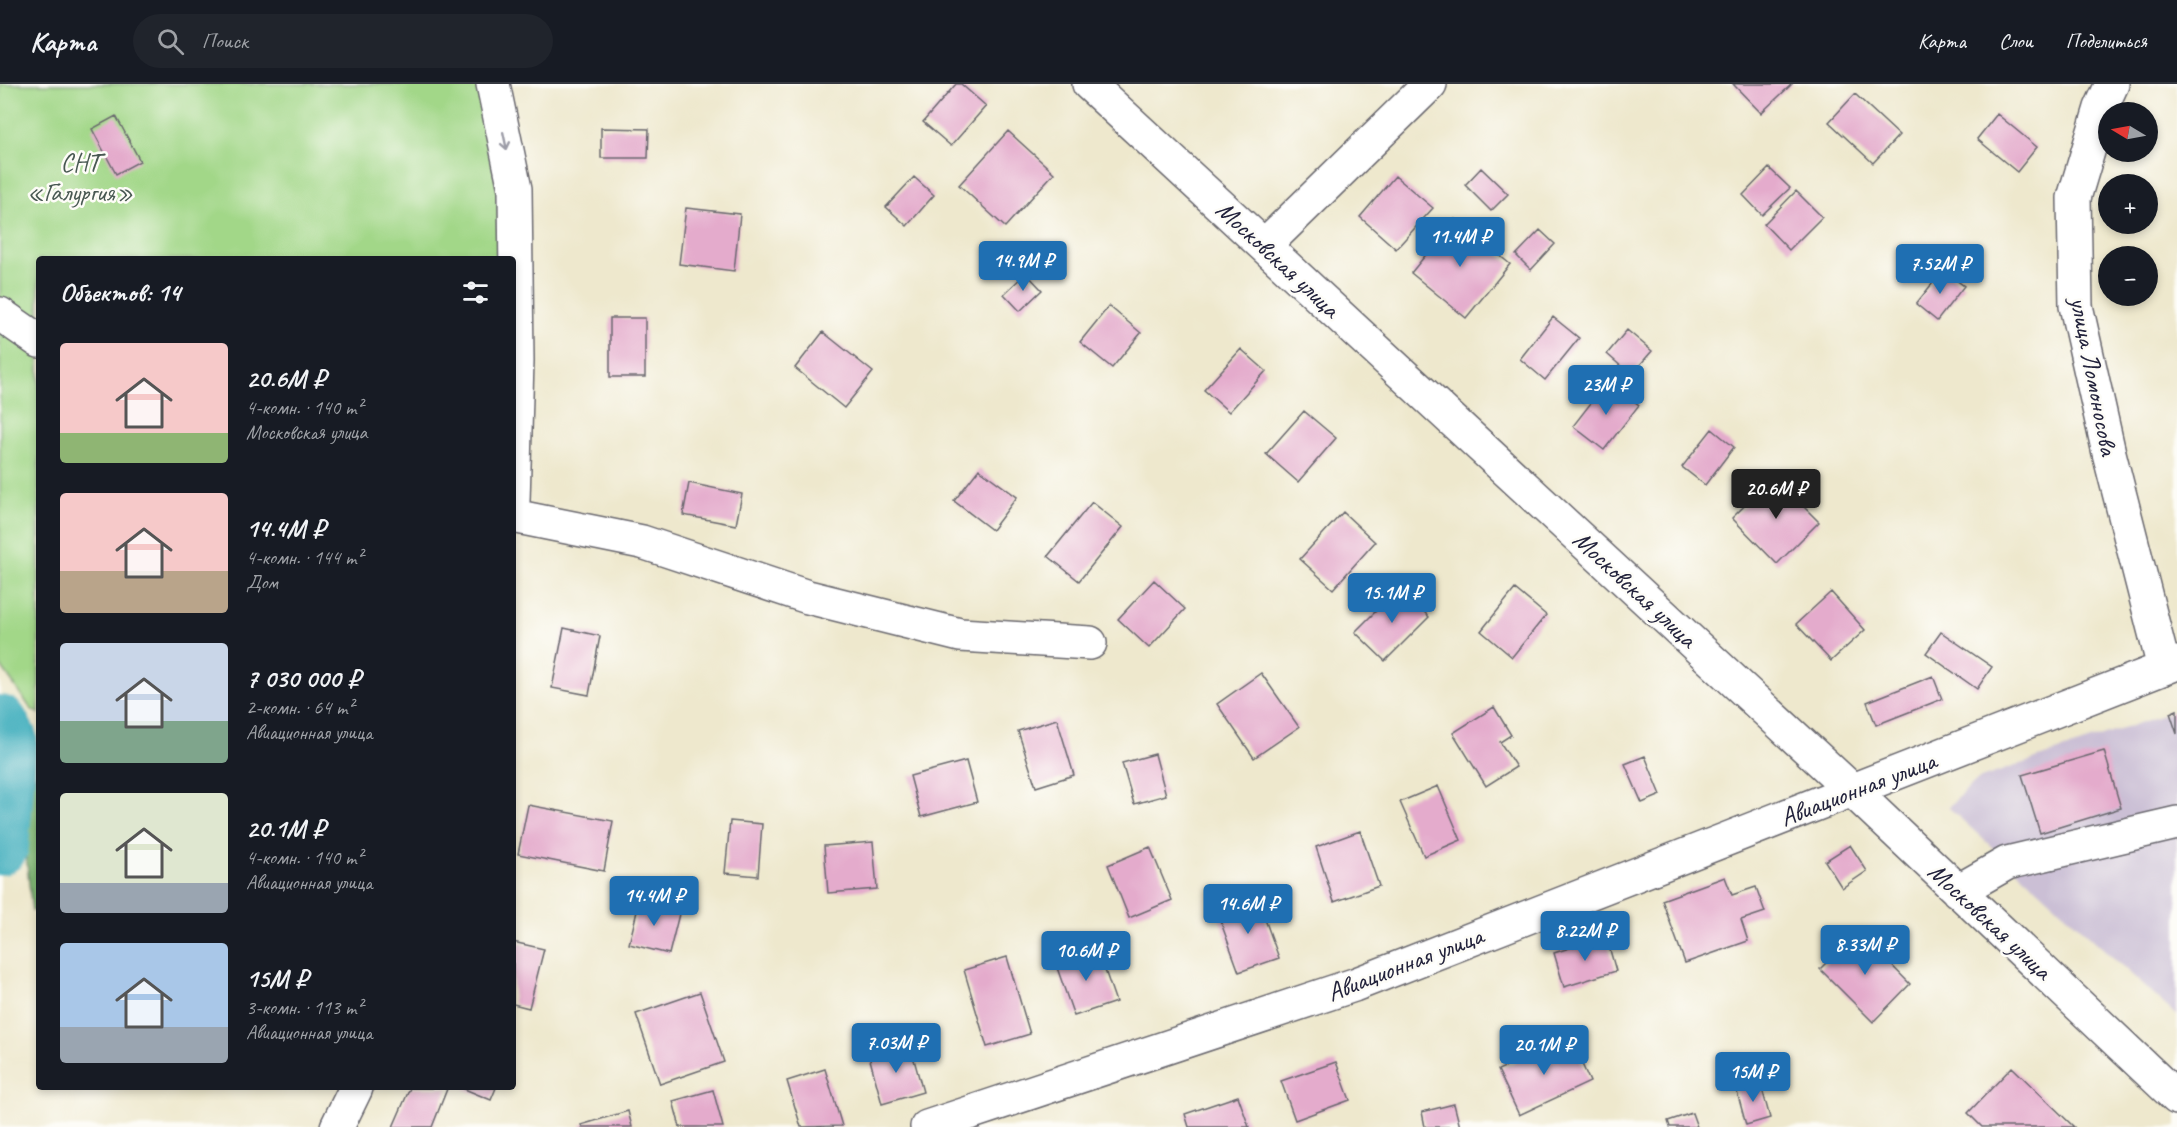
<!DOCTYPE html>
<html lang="ru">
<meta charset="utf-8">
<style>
:root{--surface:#171b24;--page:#20242c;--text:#f1f3f6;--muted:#9ea1a6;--line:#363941;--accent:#1f6fb2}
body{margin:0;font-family:Caveat,sans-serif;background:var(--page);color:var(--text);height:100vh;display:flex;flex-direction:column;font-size:22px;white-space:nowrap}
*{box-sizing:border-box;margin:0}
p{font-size:20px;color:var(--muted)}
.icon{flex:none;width:33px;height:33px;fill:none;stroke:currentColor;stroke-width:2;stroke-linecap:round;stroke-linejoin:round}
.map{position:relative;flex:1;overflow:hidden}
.side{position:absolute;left:36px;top:172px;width:480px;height:834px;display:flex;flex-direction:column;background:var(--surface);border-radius:6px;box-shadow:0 3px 9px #0003}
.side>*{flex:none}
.needle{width:39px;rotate:280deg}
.buttons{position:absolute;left:2098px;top:18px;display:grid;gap:12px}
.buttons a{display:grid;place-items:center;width:60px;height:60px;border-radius:50%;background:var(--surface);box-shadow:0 3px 9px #0003;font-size:30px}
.price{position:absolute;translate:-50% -51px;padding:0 14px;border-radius:6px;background:var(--accent);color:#fff;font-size:20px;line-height:39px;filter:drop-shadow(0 2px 3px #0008)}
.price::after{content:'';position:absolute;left:50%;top:36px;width:18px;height:14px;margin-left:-9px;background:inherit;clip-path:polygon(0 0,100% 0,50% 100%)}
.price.current{background:#222;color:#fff}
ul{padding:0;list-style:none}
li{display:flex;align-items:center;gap:18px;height:150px;padding:0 24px}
li span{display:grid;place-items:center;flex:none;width:168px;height:120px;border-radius:6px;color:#555}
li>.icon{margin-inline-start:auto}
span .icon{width:72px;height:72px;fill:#fffc;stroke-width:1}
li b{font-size:26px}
h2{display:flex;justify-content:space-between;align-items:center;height:72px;padding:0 24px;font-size:26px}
header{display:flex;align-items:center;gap:36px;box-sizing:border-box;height:84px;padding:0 30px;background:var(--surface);border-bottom:2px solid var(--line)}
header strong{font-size:28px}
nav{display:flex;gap:33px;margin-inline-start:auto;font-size:21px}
.search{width:420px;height:54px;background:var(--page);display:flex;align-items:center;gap:15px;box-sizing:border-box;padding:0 21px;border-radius:33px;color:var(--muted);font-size:22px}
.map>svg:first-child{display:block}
.industrial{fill:#cbbfd5}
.green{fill:#a2d788;stroke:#627c62;stroke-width:1.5}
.forest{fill:#81b874;stroke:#526d58;stroke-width:1.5}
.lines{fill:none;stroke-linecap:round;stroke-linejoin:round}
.river{stroke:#40aebd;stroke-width:58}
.building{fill:#e4abcc}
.minor-casing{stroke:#69676e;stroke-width:36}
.minor{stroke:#fff;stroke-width:33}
.oneway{stroke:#9c9ca7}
.labels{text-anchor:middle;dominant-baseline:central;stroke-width:5;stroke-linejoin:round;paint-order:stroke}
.park-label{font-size:26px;fill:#485852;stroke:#fdfcf7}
.street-label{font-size:26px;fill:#22223b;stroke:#fdfcf7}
</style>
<header>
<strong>Карта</strong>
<div class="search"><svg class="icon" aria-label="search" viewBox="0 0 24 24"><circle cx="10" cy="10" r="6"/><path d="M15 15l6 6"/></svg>Поиск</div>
<nav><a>Карта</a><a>Слои</a><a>Поделиться</a></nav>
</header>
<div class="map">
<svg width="2177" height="1043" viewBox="0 0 2177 1043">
<rect width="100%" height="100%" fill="#fdfcf7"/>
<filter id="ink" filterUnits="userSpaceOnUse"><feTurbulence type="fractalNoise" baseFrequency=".0167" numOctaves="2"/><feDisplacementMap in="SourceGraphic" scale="12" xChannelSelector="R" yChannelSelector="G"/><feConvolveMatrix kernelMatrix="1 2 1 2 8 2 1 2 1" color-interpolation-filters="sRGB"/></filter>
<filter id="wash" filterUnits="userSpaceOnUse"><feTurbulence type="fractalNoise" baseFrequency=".008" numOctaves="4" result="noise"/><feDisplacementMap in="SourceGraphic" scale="24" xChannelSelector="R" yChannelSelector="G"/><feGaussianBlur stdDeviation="1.35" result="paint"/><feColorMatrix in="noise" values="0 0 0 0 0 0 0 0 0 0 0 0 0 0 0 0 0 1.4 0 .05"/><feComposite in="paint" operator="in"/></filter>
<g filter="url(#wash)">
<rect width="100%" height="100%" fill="#eee8cd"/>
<path class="industrial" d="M2177,626v306l-229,-209 30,-28z"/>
<path class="green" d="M0,0h478l20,107v68l-459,1v454l-8,-5 -31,-44z"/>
<path class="forest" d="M39,687v139l-7,1 -10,-95 3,-22z"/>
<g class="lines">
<path class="river" d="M0,640l9,17 -9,105"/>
</g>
<g id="blocks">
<path class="building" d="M956,0h5l25,22 -35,40 -28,-24z
M1733,0h59l-31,29z
M1855,10l44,41 -26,28 -44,-41z
M1997,30l40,33 -20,25 -40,-33z
M116,32l24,45 -24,13 -24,-45z
M601,44l48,1 -1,29h-47z
M1008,47l46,42 -49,54 -46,-42z
M1481,84l27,26 -17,17 -26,-26z
M1769,84l21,20 -28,27 -19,-20z
M1395,92l38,32 -37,41 -36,-32z
M914,93l20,18 -27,31 -21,-19z
M1796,107l26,26 -33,33 -25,-26z
M686,124l54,6 -6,57 -55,-7z
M1455,135l55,45 -44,54 -55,-45z
M1540,146l15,14 -24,26 -15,-15z
M1943,186l21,16 -27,35 -21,-17z
M1026,189l16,17 -22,21 -16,-17z
M1109,222l32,27 -29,35 -32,-26z
M1553,233l26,21 -34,42 -25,-21z
M610,234h35v59h-35z
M1627,246l25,21 -21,24 -24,-21z
M823,248l50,40 -29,36 -49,-40z
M1241,265l25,22 -37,41 -25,-22z
M1608,297l31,24 -35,45 -31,-24z
M1304,327l32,27 -38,44 -32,-28z
M1712,345l22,18 -29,38 -23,-18z
M979,385l38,28 -25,33 -38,-29z
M1774,393l45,45 -42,42 -45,-46z
M689,399l53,11 -6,31 -53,-10z
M1092,418l31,25 -44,54 -31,-25z
M1343,428l32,30 -42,47 -33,-30z
M1154,496l31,29 -36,39 -31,-29z
M1400,503l29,30 -44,44 -30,-29z
M1515,505l31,26 -34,42 -31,-26z
M1831,508l34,38 -34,31 -35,-37z
M564,544l36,8 -11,59 -37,-7z
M1941,548l51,35 -15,22 -51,-36z
M1261,589l38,54 -45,31 -37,-54z
M1933,592l9,23 -66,26 -9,-23z
M1494,623l17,28 -11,7 16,25 -30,19 -33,-53z
M2177,626v24l-7,-21z
M1057,635l17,56 -38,12 -18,-56z
M2104,667l17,57 -81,25 -18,-58z
M1155,670l11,41 -32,9 -12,-41z
M1645,672l16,39 -19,8 -17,-39z
M966,677l11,41 -56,15 -11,-41z
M1438,702l23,54 -37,16 -24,-54z
M528,721l85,16 -9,50 -86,-17z
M730,737l32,3 -4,52 -33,-3z
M1360,747l19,55 -45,16 -18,-55z
M873,758l4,47 -49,4 -4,-47z
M1850,761l17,26 -25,17 -17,-27z
M1150,763l22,53 -43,18 -21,-53z
M1725,793l7,18 24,-8 9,25 -24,8 7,21 -63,22 -23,-63z
M1257,813l22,61 -40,14 -22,-60z
M640,815l40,11 -11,44 -40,-10z
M1858,847l52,53 -37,38 -53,-53z
M1606,852l10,35 -52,16 -10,-34z
M513,858l31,7 -15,59 -16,-4z
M1097,863l19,55 -42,14 -19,-54z
M1007,873l23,77 -43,13 -23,-77z
M700,908l24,70 -64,22 -24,-70z
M1570,953l20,45 -71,33 -21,-45z
M910,961l13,47 -41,12 -13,-48z
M1336,978l14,38 -55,20 -14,-39z
M2012,983l62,60h-92l-14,-14z
M825,985l17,57 -41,1 -14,-46z
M1760,997l10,37 -24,7 -10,-37z
M410,1004h33l4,1 -15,38h-39z
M462,1004h34l-5,12z
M713,1006l10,37h-43l-7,-26z
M1238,1012l11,31h-60l-4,-13z
M1454,1020l6,23h-35l-3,-15z
M628,1027l4,16h-50l-1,-2z
M1692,1029l5,14h-27l-2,-6z"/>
</g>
</g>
<g filter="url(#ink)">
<use href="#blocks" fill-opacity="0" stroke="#69676e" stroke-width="1.5"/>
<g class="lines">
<g class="minor-casing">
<path id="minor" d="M493,0l22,105 2,172 -4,140
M1089,0l764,707 324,307
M2112,0l-11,24 -27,90 2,108 33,147 55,215
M1264,162l166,-162
M0,230l39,27
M513,432l129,26 166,55 152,38 130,8
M1958,807l49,-28 170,-40
M337,1043l19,-39
M927,1043l427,-142 823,-322"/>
</g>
<use href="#minor" class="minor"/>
</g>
<defs><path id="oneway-shaft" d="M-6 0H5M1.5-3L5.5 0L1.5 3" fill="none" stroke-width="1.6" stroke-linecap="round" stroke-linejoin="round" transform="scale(1.5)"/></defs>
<use class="oneway" href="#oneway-shaft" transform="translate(505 57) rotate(78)"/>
</g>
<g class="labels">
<g class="park-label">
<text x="80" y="78">СНТ<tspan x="80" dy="30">«Галургия»</tspan></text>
</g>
<g class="street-label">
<text transform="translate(1278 175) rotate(43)">Московская улица</text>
<text transform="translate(2094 292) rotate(79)">улица Ломоносова</text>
<text transform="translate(1635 505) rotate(43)">Московская улица</text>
<text transform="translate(1858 705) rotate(-21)">Авиационная улица</text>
<text transform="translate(1990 837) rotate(43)">Московская улица</text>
<text transform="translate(1405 880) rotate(-21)">Авиационная улица</text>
</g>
</g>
</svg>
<div class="buttons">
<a><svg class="needle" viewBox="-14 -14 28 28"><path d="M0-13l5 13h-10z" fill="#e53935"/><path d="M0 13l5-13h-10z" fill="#9ea1a6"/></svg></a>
<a>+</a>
<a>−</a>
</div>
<b class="price" style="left:1460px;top:184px">11.4M ₽</b>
<b class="price" style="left:1023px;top:208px">14.9M ₽</b>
<b class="price" style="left:1940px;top:211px">7.52M ₽</b>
<b class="price" style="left:1606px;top:332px">23M ₽</b>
<b class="price current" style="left:1776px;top:436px">20.6M ₽</b>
<b class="price" style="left:1392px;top:540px">15.1M ₽</b>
<b class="price" style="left:654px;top:843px">14.4M ₽</b>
<b class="price" style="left:1248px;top:851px">14.6M ₽</b>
<b class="price" style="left:1585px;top:878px">8.22M ₽</b>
<b class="price" style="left:1865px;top:892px">8.33M ₽</b>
<b class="price" style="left:1086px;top:898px">10.6M ₽</b>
<b class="price" style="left:896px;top:990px">7.03M ₽</b>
<b class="price" style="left:1544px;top:992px">20.1M ₽</b>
<b class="price" style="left:1753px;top:1019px">15M ₽</b>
<section class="side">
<h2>Объектов: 14<svg class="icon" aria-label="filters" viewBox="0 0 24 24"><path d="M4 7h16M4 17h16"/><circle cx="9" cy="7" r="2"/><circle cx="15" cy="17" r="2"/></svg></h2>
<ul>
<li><span style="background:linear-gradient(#f6c9c9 75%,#8fb573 0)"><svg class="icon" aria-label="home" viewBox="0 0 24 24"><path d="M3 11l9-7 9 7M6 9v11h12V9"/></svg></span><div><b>20.6M ₽</b><p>4-комн. · 140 m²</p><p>Московская улица</p></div></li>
<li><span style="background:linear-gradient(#f6c9c9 65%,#b9a48a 0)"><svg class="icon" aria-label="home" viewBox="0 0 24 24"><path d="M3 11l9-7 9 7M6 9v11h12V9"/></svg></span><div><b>14.4M ₽</b><p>4-комн. · 144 m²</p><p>Дом</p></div></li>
<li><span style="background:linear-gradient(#c9d6e8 65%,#7fa58c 0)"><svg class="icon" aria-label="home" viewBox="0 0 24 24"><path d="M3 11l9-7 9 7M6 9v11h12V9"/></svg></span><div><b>7 030 000 ₽</b><p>2-комн. · 64 m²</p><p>Авиационная улица</p></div></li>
<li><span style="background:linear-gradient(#dfe7d0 75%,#9aa5b1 0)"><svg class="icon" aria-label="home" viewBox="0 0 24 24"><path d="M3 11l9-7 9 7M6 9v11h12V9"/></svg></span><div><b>20.1M ₽</b><p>4-комн. · 140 m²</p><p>Авиационная улица</p></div></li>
<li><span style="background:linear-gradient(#a9c7e8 70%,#9aa5b1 0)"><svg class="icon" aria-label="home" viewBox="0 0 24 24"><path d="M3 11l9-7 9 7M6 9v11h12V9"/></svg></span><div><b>15M ₽</b><p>3-комн. · 113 m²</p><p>Авиационная улица</p></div></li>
</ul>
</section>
</div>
